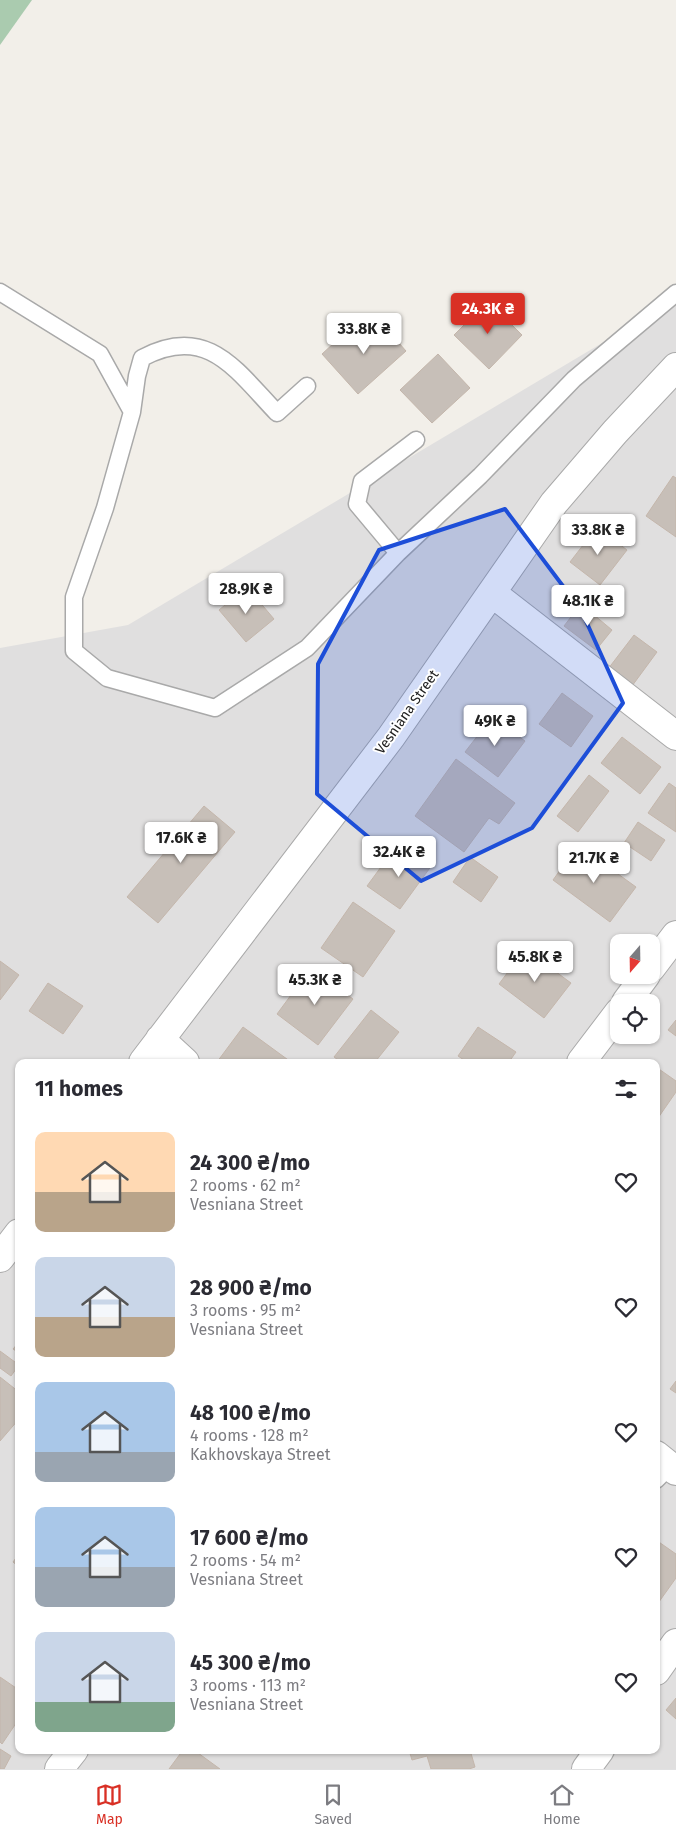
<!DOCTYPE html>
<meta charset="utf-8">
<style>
:root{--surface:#fff;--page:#f7f7f7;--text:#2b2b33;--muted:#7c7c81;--line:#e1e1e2;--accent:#d93025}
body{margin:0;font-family:"Fira Sans",sans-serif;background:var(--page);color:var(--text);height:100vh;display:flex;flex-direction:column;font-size:19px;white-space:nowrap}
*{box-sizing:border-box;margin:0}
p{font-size:16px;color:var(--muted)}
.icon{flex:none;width:28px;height:28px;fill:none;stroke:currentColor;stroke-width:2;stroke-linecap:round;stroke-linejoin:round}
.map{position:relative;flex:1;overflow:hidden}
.side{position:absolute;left:15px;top:1059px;width:645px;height:695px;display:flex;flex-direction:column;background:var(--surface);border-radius:10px;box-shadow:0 1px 4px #0004}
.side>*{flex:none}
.needle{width:32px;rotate:200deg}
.controls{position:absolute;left:610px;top:934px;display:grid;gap:10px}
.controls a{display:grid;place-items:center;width:50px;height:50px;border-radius:10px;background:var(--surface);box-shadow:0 1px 4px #0004;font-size:25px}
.price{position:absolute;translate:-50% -42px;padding:0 11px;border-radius:5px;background:#fff;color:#222;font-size:16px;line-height:32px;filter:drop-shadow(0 1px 2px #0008)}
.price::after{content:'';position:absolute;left:50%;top:30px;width:15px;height:11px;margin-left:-8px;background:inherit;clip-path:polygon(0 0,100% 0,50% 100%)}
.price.active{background:var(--accent);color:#fff}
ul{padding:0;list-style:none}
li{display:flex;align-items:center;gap:15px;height:125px;padding:0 20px}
li span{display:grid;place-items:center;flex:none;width:140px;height:100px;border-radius:10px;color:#555}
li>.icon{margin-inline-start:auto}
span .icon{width:60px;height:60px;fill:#fffc;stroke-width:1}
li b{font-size:21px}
h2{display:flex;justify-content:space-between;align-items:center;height:60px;padding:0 20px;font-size:21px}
.tabs{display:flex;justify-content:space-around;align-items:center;height:70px;border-top:1px solid var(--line);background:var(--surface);font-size:14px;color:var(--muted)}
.tabs a{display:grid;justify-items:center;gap:2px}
.tabs .active{color:var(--accent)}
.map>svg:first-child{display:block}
.residential{fill:#e0dfdf;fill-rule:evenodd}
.cemetery{fill:#aacbaf}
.building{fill:#c7bfb8;stroke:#c4b6ab}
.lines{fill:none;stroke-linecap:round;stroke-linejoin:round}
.lane-casing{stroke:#a9a9a9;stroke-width:19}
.street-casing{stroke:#a9a9a9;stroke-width:30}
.lane{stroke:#fff;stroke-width:16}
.street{stroke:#fff;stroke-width:28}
.marked{fill:#1d4ed8;fill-opacity:0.2;stroke:#1d4ed8;stroke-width:4;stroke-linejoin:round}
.labels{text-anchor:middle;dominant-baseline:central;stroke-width:4;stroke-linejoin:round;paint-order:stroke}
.street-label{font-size:14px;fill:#222;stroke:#fff}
</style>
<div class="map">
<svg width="676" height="1769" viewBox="0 0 676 1769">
<rect width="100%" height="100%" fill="#f2efe9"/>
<path class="residential" d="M676,299v1470h-676v-1121l128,-23zM619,942h32v33h-32zM619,1002h32v33h-32zM19,1062h637v688h-637z"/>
<path class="cemetery" d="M0,0h32l-32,45z"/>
<path class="building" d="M488,301l34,34 -33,34 -35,-34z
M377,318l29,33 -48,43 -36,-40 25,-23 7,8z
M438,354l32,34 -38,35 -32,-33z
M673,476l3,2v59l-30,-21z
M597,527l30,23 -27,35 -30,-23z
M247,587l27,32 -28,23 -27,-32z
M581,604l31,26 -16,20 -32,-24z
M634,635l23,17 -25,34 -24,-17z
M562,693l31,23 -22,31 -32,-23z
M492,717l33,24 -27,36 -33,-25z
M622,737l39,30 -21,27 -39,-31z
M456,759l59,44 -16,21 -10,-6 -25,34 -49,-36z
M589,775l20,16 -31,41 -21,-16z
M669,783l7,5v44l-28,-19z
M204,806l31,26 -77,91 -31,-26z
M638,822l27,18 -14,21 -27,-18z
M578,845l58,42 -26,35 -57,-42z
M413,851l19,14 -32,44 -33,-23 25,-34 13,10z
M470,857l28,20 -17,25 -28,-20z
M353,902l42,29 -32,46 -42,-29z
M525,949l46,34 -27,35 -45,-34z
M0,961l19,14 -19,25z
M311,968l42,31 -35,46 -41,-31z
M48,983l35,23 -20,28 -34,-23z
M371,1010l28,22 -24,30h-34l-7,-5z
M676,1020v16l-8,-6z
M243,1027l48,35h-74z
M478,1027l38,25 -7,10h-42l-9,-6z
M656,1067l20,14v11l-18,26h-2z
M19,1342v11l-6,-4z
M0,1351l19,14 -8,11 -11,-8z
M0,1377l19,15v27l-19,22z
M676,1381v12l-6,-4z
M656,1540l20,14v24l-20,28z
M19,1554v13l-6,-5z
M0,1677l19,13v29l-17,25 -2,-2z
M676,1698v21l-10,-9z
M0,1749l11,7 -7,13h-4z
M183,1750h11l26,19h-51z
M409,1750h61l5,17 -6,2h-38l-4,-13 -15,4z"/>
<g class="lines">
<g class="lane-casing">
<path id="lane" d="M0,292l100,62 32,58 -27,96 -31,89v54l33,27 108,30 92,-60 91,-95 82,-77 94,-97 102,-86
M132,412l5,-36 5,-18c65,-35 94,12 135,55l30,-27
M398,553l-41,-49 5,-23 54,-41
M656,1480l14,-14"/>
</g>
<g class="street-casing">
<path id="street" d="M492,593l184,143
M651,968l25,-33
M626,1002l20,-27
M160,1039l25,23
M143,1062l248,-325 163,-234 61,-71 61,-65
M581,1062l38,-50
M0,1258l19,-25
M656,1455l20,16
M656,1671l20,-28
M59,1769l15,-19
M586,1769l14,-19"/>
</g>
<use href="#lane" class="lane"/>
<use href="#street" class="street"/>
</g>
<path class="marked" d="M505,509l76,101 42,93 -91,125 -111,53 -104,-87 1,-130 61,-114z"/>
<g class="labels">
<g class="street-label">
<text transform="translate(407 712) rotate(-55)">Vesniana Street</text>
</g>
</g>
</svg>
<div class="controls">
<a><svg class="needle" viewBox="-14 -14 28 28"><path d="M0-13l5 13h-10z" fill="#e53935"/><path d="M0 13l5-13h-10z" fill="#7c7c81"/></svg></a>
<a><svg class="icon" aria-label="locate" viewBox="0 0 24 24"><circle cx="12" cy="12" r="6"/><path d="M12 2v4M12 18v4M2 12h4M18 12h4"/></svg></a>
</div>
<b class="price active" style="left:488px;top:335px">24.3K ₴</b>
<b class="price" style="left:364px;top:355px">33.8K ₴</b>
<b class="price" style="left:598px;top:556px">33.8K ₴</b>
<b class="price" style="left:246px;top:615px">28.9K ₴</b>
<b class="price" style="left:588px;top:627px">48.1K ₴</b>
<b class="price" style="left:495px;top:747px">49K ₴</b>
<b class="price" style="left:181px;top:864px">17.6K ₴</b>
<b class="price" style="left:399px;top:878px">32.4K ₴</b>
<b class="price" style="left:594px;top:884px">21.7K ₴</b>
<b class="price" style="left:535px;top:983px">45.8K ₴</b>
<b class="price" style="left:315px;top:1006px">45.3K ₴</b>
<section class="side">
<h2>11 homes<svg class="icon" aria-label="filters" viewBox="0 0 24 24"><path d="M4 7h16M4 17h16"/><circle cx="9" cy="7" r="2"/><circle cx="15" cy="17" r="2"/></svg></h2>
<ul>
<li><span style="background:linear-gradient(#ffd9b3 60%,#b9a48a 0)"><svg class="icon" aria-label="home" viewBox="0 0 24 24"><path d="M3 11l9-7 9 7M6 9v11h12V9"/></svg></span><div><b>24 300 ₴/mo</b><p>2 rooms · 62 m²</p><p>Vesniana Street</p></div><svg class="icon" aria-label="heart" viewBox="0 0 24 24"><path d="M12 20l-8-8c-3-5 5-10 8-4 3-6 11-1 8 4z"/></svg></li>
<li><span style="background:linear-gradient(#c9d6e8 60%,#b9a48a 0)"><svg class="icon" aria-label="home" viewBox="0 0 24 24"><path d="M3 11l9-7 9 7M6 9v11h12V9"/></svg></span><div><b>28 900 ₴/mo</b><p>3 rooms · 95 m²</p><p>Vesniana Street</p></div><svg class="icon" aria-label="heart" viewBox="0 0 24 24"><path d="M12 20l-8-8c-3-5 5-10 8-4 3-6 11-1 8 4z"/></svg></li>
<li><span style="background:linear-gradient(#a9c7e8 70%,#9aa5b1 0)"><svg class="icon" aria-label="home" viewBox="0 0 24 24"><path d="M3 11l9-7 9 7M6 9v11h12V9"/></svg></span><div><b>48 100 ₴/mo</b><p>4 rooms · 128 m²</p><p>Kakhovskaya Street</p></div><svg class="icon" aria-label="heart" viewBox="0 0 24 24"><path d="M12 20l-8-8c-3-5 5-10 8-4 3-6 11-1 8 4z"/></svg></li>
<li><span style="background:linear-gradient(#a9c7e8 60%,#9aa5b1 0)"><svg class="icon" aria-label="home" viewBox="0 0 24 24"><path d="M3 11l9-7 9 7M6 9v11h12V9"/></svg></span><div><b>17 600 ₴/mo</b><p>2 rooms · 54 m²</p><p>Vesniana Street</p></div><svg class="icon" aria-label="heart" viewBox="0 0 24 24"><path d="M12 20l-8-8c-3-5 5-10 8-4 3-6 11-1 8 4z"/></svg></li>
<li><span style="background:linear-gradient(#c9d6e8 70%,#7fa58c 0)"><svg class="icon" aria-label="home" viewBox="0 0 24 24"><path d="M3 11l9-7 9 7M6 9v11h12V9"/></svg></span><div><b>45 300 ₴/mo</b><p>3 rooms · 113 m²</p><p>Vesniana Street</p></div><svg class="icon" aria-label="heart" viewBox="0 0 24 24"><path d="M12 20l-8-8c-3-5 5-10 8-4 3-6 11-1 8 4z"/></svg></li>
</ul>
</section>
</div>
<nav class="tabs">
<a class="active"><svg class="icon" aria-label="map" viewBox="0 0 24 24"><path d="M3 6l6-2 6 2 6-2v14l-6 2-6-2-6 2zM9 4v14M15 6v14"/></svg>Map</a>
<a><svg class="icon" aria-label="saved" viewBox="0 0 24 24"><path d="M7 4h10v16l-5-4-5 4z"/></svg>Saved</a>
<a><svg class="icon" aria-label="home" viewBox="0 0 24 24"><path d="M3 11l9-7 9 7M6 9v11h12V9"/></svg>Home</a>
</nav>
